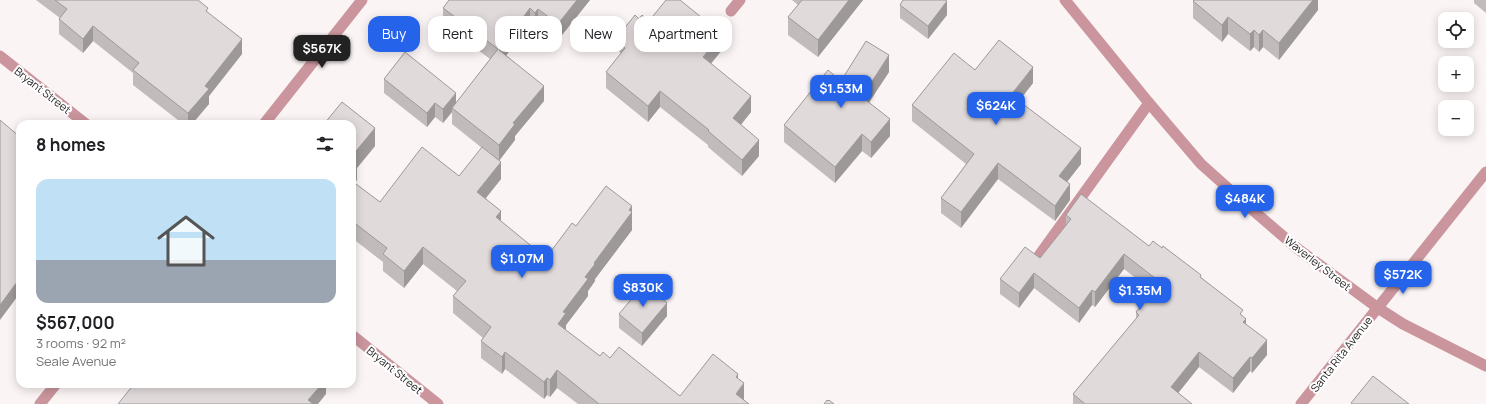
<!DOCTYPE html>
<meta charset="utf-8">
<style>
:root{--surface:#fff;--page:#f2f2f2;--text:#202124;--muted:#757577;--line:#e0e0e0;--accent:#2563eb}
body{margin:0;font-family:Manrope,sans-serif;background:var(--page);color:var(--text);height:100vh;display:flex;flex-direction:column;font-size:15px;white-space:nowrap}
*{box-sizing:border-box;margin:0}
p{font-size:13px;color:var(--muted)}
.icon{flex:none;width:22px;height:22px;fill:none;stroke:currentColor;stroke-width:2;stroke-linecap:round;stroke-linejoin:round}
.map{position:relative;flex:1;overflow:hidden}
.panel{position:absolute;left:16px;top:120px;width:340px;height:268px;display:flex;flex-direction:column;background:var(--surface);border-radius:12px;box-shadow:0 2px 10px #0003}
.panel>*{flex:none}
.top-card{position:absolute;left:368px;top:16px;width:380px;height:36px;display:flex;gap:8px}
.buttons{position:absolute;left:1438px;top:12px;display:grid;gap:8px}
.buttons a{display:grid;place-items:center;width:36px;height:36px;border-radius:8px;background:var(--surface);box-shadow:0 2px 10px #0003;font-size:20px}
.price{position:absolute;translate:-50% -34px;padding:0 9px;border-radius:8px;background:var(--accent);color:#fff;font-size:13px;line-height:26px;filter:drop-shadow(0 1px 2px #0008)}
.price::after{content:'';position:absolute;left:50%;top:24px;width:12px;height:9px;margin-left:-6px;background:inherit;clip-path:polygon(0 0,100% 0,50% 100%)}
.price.current{background:#222;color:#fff}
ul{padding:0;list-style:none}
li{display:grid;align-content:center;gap:8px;height:212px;padding:0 20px}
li+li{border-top:1px solid var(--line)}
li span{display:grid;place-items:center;height:124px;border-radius:12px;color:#555}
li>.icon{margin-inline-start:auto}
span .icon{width:72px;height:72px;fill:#fffc;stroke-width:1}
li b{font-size:17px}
h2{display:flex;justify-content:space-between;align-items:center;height:48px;padding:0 20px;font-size:17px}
.pill{padding:0 14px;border-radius:12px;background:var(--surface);box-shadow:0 2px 10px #0003;font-size:14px;line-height:36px}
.pill.current{background:var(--accent);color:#fff}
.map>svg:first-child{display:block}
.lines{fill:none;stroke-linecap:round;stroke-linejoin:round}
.service{stroke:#ca959c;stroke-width:11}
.minor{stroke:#ca959c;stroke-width:11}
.wall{fill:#c2bbbc}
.shaded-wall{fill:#9e9999}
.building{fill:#e1dadb;stroke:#9e9999}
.labels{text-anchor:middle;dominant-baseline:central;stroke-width:4;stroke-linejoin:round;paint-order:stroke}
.street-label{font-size:11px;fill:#1e1c1c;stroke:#fff}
</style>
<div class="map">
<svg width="1486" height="404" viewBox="0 0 1486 404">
<rect width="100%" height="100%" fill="#fbf4f5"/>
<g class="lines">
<path class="service" d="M731,11l9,-11
M1038,257l111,-154"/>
<path class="minor" d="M1065,0l84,103 52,61 47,42 50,43 80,59 25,16 83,42
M0,56l86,68
M264,124l98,-124
M352,335l86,69
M40,404l16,-20
M1301,404l185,-232"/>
</g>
<path class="wall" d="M36,0h162l44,54 -33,42v8l-17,20h-9l-50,-39v-12l-40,-32 -10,12 -24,-19v-15l1,-1z
M590,0l-32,40 -20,-15 -3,3 -5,-4 -24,31 38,46 -29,35v4l-16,20 2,19 -15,19 15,23 45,37 30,-32 56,-20v24l-37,49v2l-7,10v5l-22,29v5l34,26 10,2 70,38 58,-17 6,21 5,4h-171l-21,-16 -7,9 -3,-2 -3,4 -39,-30 -3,5 -21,-16v-17l2,-3 -30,-25v-17l4,-5 -34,-27 -19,24 -21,-17v-9l-31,-24v-114l23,22 -18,22v12l-3,3 26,19 79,-26 23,-28 -30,-24v-12l-9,11 -8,-6 -8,10 -43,-34v-14l72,24 34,-44 -47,-35v-16z
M792,0h71l-45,57 -30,-22v-18l10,-12z
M1318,0v10l-39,50 -16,-13 -4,5 -5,-5 -4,4 -22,-17 -6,8 -29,-24v-17z
M1474,0h12v13l-12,-10z
M900,5l47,10 -19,24 -28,-21z
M639,19l10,2 73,29 -11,14 40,48 -10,13 18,31 -17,20 -34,-29v-2l-48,-38 -12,15 -42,-34v-16l14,-17v-3l-1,-1v-16z
M975,70l58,13 -14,18 62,63 -14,18 3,18 -15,21 -57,-42 -37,49 -20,-15v-15l25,-34 -54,-43v-16z
M889,72l-20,30 21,34 -19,22 -9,-7 -27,32 -51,-41v-17l57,-44z
M1066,215l83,31 52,31 42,39 3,8 21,31 -15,18 -2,-2 -17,22 -34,-26 -21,26 14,11h-119v-10l63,-75v-7l16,-21 -28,-22 -29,38 -3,-2 -13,18 -45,-35 -15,20 -19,-14v-15l40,-21 26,-33z
M619,314l48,2 -25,30 -23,-18z"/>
<path class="shaded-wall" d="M577,0h13l-32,40v-16z
M849,0h14l-45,57v-17z
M1313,0h5v10l-39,50v-17z
M947,1v14l-19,24v-13z
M530,8v16l-31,41v-15z
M538,9v16l-3,3v-15z
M1228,17v17l-6,8v-17z
M93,26v15l-10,12v-14z
M1254,30v17l-4,4v-17z
M1263,30v17l-4,5v-17z
M722,34v16l-19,23v-16z
M242,39v15l-33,42v8l-17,20h-4v-11l17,-27z
M889,55v17l-27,41v-16z
M1033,67v16l-22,28v-16z
M544,86v15l-29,35v4l-16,21v-16l14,-22z
M660,91v16l-12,15v-16z
M456,93v13l-4,2v4l-9,11v-14z
M751,96v16l-18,22v-16z
M435,103v14l-8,10v-14z
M890,119v17l-19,22v-16z
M375,128v18l-18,22v12l-5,6v-30z
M862,134v17l-27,32v-16z
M759,140v16l-17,20v-16z
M1081,148v16l-22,28v-16z
M501,162v17l-24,30v-17z
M998,163v16l-37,49v-16z
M1070,184v16l-15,21v-15z
M632,206v24l-37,49v2l-7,10v5l-22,29v6l-8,-7 5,-12 31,-49z
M501,211v17l-5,-11z
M423,247v17l-19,24v-17z
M1124,254v15l-29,38v-15z
M1034,273v15l-15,20v-15z
M20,278v15l-20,27v-15z
M1092,290v15l-13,18v-15z
M667,303v13l-25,30v-13z
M1246,319v14l-3,-11z
M1267,340v15l-15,18v-15z
M505,352v17l-3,5v-17z
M1199,352v15l-28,35v-15z
M1250,357v14l-17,22v-15z
M557,370v18l-7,9v-17z
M738,374v17l6,-8v17l-8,4v-27z
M547,378v17l-3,4v-17z
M322,384h4v10l-8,10h-10v-4z"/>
<path class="building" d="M55,0h143l10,8 -2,3 36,28 -37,47 4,3 -21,24 -55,-43 6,-7 -46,-37 -10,13 -24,-20 8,-10z
M449,0h128l-19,24 -20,-15 -3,4 -5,-5 -31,42 45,36 -31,37 2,1 -16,21 -47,-37 46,-59 -55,-41z
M666,0h14l42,34 -19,23 48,39 -18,22 26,22 -17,20 -34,-29 1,-1 -49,-39 -12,15 -42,-34 19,-24 -5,-4 4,-5 -5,-4 16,-20 4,4 3,-4 7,6z
M802,0h47l-31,40 -30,-23z
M903,0h42l2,1 -19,25 -28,-21z
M1194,0h119l-34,43 -16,-13 -4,5 -5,-5 -4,4 -22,-17 -6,8 -29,-24z
M999,40l34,27 -22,28 70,53 -22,28 11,8 -15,22 -57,-43 -37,49 -20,-14 33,-44 -62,-49 42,-52 21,17z
M866,41l23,14 -27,42 28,22 -19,23 -9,-8 -27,33 -51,-42 44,-55 13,11z
M405,52l51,41 -13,16 -8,-6 -8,10 -43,-34z
M342,102l33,26 -23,28v-32h-28z
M0,120l20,17v141l-20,27z
M422,147l37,29 23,-29 19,15 -24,30 24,19 -5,6 50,41 26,-35 4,3 30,-40 26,20 -3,4 3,2 -38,51 1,1 -10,13 3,2 -25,33 3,1 -8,11 42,32 3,-4 7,6 9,-11 61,49 33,-42 25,20 -2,3 8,6 -8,11 13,10h-150l-42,-34 -7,10 -3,-2 -3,4 -39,-30 -3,5 -21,-16 10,-14 -38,-31 13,-15 -43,-34 -19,24 -21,-17 4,-6 -35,-27v-40l28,21z
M352,159l5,3 -5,7z
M1081,194l68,52 4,-5 9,7 1,-2 38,29 -1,2 43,33 -3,4 6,5 -3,3 24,18 -15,18 -2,-1 -17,21 -34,-26 -28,35 21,17h-107l-12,-10 66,-79 -3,-3 24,-30 -36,-28 -29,38 -3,-2 -13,18 -45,-35 -15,20 -19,-14 25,-32 15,11 31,-39 -5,-4z
M644,284l23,19 -25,30 -23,-19z
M1373,376l36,28h-56l-2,-1z
M134,384h188l-14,16 5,4h-195z
M827,400l1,1 1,-1 5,4h-10z"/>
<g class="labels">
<g class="street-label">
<text transform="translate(43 90) rotate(38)">Bryant Street</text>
<text transform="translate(1318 263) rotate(38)">Waverley Street</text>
<text transform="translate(1341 354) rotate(-52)">Santa Rita Avenue</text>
<text transform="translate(395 370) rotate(39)">Bryant Street</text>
</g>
</g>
</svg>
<div class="buttons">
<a><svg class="icon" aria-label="locate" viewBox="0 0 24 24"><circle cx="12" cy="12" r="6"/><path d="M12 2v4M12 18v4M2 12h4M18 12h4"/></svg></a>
<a>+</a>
<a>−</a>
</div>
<b class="price current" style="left:322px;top:69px">$567K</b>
<b class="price" style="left:841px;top:109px">$1.53M</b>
<b class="price" style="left:996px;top:126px">$624K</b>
<b class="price" style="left:1245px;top:219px">$484K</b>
<b class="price" style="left:522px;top:279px">$1.07M</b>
<b class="price" style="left:1403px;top:295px">$572K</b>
<b class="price" style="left:643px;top:308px">$830K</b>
<b class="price" style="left:1140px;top:311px">$1.35M</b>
<div class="top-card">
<a class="pill current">Buy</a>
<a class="pill">Rent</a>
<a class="pill">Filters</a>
<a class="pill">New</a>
<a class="pill">Apartment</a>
</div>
<section class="panel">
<h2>8 homes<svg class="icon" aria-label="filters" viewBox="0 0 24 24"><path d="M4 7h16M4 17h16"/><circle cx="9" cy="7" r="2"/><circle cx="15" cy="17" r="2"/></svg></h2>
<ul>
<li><span style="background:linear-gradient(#bfe0f5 65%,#9aa5b1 0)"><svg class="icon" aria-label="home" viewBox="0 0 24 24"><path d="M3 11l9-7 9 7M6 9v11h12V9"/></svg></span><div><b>$567,000</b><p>3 rooms · 92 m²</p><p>Seale Avenue</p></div></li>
</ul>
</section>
</div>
